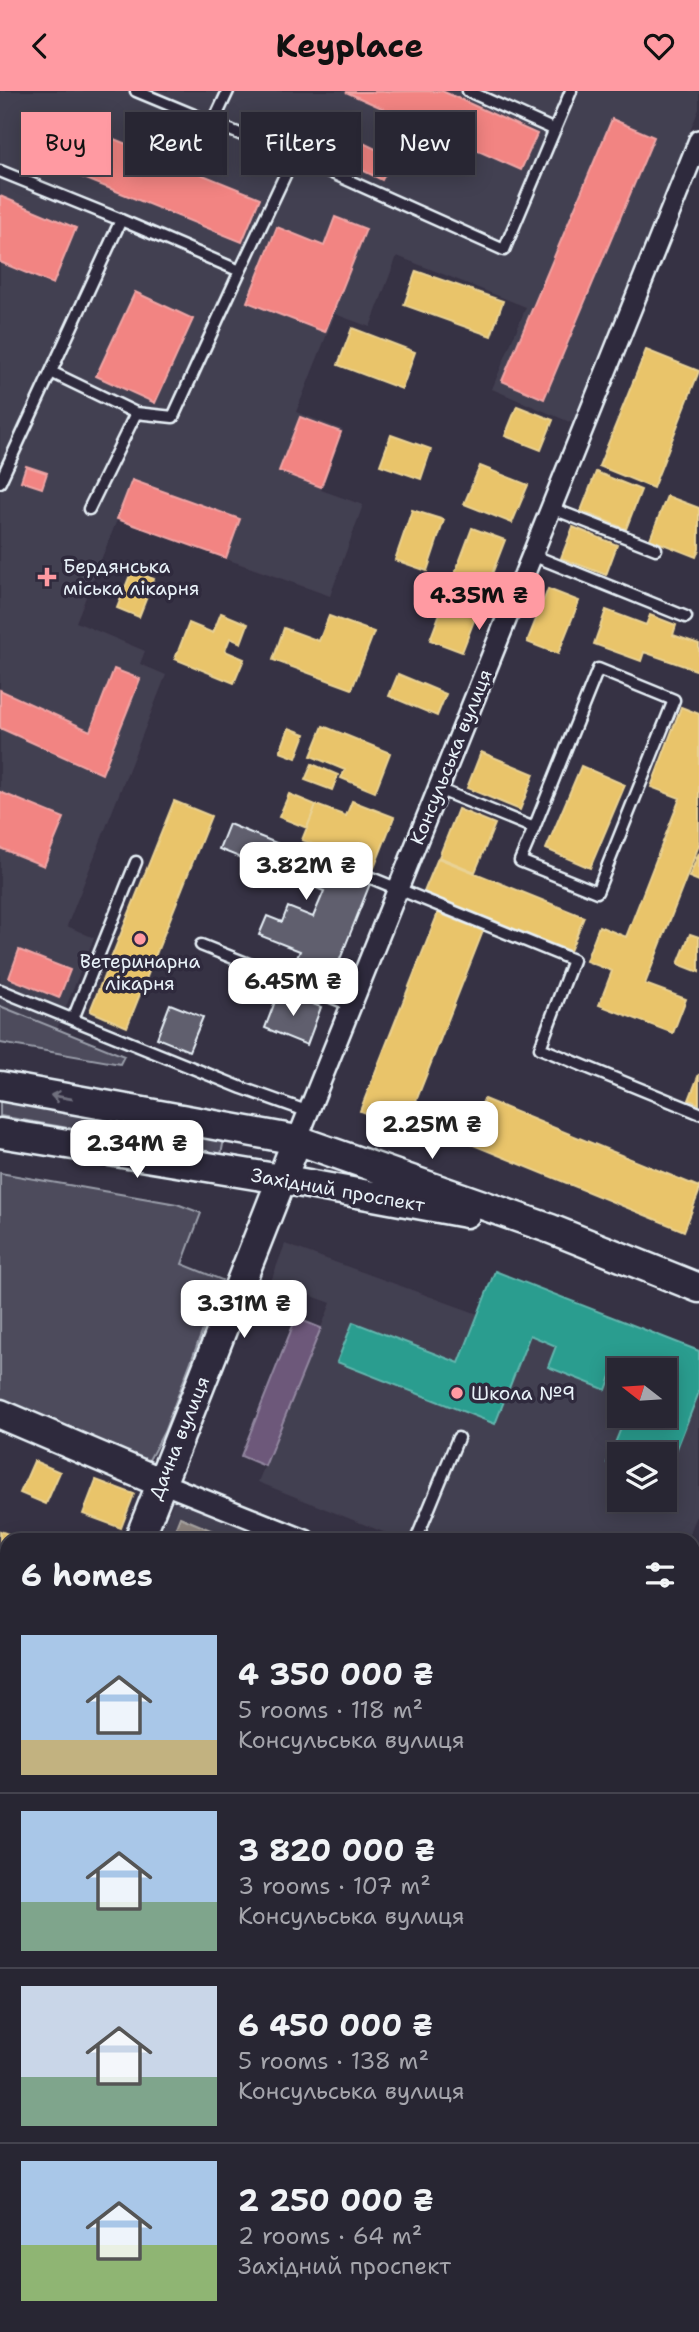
<!DOCTYPE html>
<meta charset="utf-8">
<style>
:root{--surface:#282633;--page:#34323f;--text:#f1f3f6;--muted:#a5a5ac;--line:#44434e;--accent:#ff9aa2}
body{margin:0;font-family:"Shantell Sans",sans-serif;background:var(--page);color:var(--text);height:100vh;display:flex;flex-direction:column;font-size:26px;white-space:nowrap}
*{box-sizing:border-box;margin:0}
p{font-size:23px;color:var(--muted)}
.icon{flex:none;width:38px;height:38px;fill:none;stroke:currentColor;stroke-width:2;stroke-linecap:round;stroke-linejoin:round}
.map{position:relative;flex:1;overflow:hidden}
.drawer{position:absolute;left:0px;top:1442px;width:700px;height:800px;display:flex;flex-direction:column;background:var(--surface);border-radius:21px 21px 0 0;box-shadow:0 4px 18px #0003,0 0 0 2px var(--line)}
.drawer>*{flex:none}
.hud{position:absolute;left:21px;top:21px;width:658px;height:63px;display:flex;gap:14px}
.needle{width:46px;rotate:287deg}
.buttons{position:absolute;left:607px;top:1267px;display:grid;gap:14px}
.buttons a{display:grid;place-items:center;width:70px;height:70px;border-radius:0px;background:var(--surface);box-shadow:0 4px 18px #0003,0 0 0 2px var(--line);font-size:35px}
.price{position:absolute;translate:-50% -60px;padding:0 16px;border-radius:14px;background:#fff;color:#222;font-size:23px;line-height:46px;filter:drop-shadow(0 2px 4px #0008)}
.price::after{content:'';position:absolute;left:50%;top:42px;width:21px;height:16px;margin-left:-10px;background:inherit;clip-path:polygon(0 0,100% 0,50% 100%)}
.price.current{background:var(--accent);color:#111}
ul{padding:0;list-style:none}
li{display:flex;align-items:center;gap:21px;height:175px;padding:0 21px}
li+li{border-top:2px solid var(--line)}
li span{display:grid;place-items:center;flex:none;width:196px;height:140px;border-radius:0px;color:#555}
li>.icon{margin-inline-start:auto}
span .icon{width:84px;height:84px;fill:#fffc;stroke-width:1}
li b{font-size:30px}
h2{display:flex;justify-content:space-between;align-items:center;height:84px;padding:0 21px;font-size:30px}
.pill{padding:0 24px;border-radius:0px;background:var(--surface);box-shadow:0 4px 18px #0003,0 0 0 2px var(--line);font-size:24px;line-height:63px}
.pill.current{background:var(--accent);color:#111}
header{display:flex;justify-content:space-between;align-items:center;height:91px;padding:0 21px;background:var(--accent);color:#111;font-size:32px;font-weight:700}
.map>svg:first-child{display:block}
.built{fill:#433f51;fill-rule:evenodd}
.green{fill:#4d4b5c;stroke:#9a9eaa;stroke-width:2}
.homes{fill:#e9c46a;stroke:#e9d295;stroke-width:2}
.offices{fill:#6d597a;stroke:#9287a0;stroke-width:2}
.schools{fill:#2a9d8f;stroke:#63b6ae;stroke-width:2}
.health{fill:#f28482;stroke:#efa5a5;stroke-width:2}
.industry{fill:#8a817c;stroke:#a6a3a1;stroke-width:2}
.building{fill:#605e6e;stroke:#e8f1f8;stroke-width:2}
.lines{fill:none;stroke-linecap:round;stroke-linejoin:round}
.lane-casing{stroke:#e8f1f8;stroke-width:15}
.street-casing{stroke:#e8f1f8;stroke-width:24}
.secondary-casing{stroke:#e8f1f8;stroke-width:33}
.lane{stroke:#2f2a3d;stroke-width:10}
.street{stroke:#2f2a3d;stroke-width:19}
.secondary{stroke:#2f2a3d;stroke-width:28}
.oneway{stroke:#70707e}
.poi-dot{fill:#ff9aa2;stroke:#2f2a3d;stroke-width:2.5}
.labels{text-anchor:middle;dominant-baseline:central;stroke-width:7;stroke-linejoin:round;paint-order:stroke}
.poi-label{font-size:19px;fill:#e8f1f8;stroke:#2f2a3d;text-anchor:start}
.street-label{font-size:19px;fill:#e8f1f8;stroke:#2f2a3d}
</style>
<header><svg class="icon" aria-label="back" viewBox="0 0 24 24"><path d="M15 5l-7 7 7 7"/></svg>Keyplace<svg class="icon" aria-label="heart" viewBox="0 0 24 24"><path d="M12 20l-8-8c-3-5 5-10 8-4 3-6 11-1 8 4z"/></svg></header>
<div class="map">
<svg width="699" height="2241" viewBox="0 0 699 2241">
<rect width="100%" height="100%" fill="#363244"/>
<filter id="ink" filterUnits="userSpaceOnUse"><feTurbulence type="fractalNoise" baseFrequency=".0143" numOctaves="2"/><feDisplacementMap in="SourceGraphic" scale="14" xChannelSelector="R" yChannelSelector="G"/><feConvolveMatrix kernelMatrix="1 2 1 2 8 2 1 2 1" color-interpolation-filters="sRGB"/></filter>
<g filter="url(#ink)">
<path class="built" d="M0,0h699v18l-127,314 -80,-34 34,-82 -129,-51 -27,71 -35,-13 -39,98 47,18 -22,60 42,15 -33,91 -213,-76 -41,102 69,29 -5,13 26,11 -99,251 27,12 -37,91 -57,-23z
M285,1153l193,70 17,-43 204,80v160l-12,29h-284l-145,-58 73,-179 -60,-22zM620,1279h45v46h-45zM620,1363h45v46h-45z
M178,1400l121,49h-142z"/>
<path class="green" d="M0,915l124,50 -4,8 -120,-21z
M0,1009l224,39 -3,16 -221,-39z
M0,1082l177,31 24,9 -19,51 40,16 -58,152 -15,28 -26,3 -123,-51z"/>
<path class="homes" d="M416,180l87,30 -12,35 -87,-31z
M352,237l63,24 -13,37 -64,-24z
M646,259l53,21 -46,117 -54,-22z
M517,315l36,14 -12,30 -36,-14z
M391,344l40,14 -10,30 -41,-14z
M480,375l48,19 -16,38 -48,-19z
M596,381l45,18 -15,39 -45,-18z
M667,405l32,12v41l-3,8 -46,-18z
M412,419l32,10 -17,51 -32,-11z
M573,436l44,18 -11,30 -45,-17z
M472,437l33,12 -43,112 -32,-12z
M132,479l22,9 -15,38 -22,-9z
M548,498l31,12 -21,53 -31,-12z
M606,519l40,15 4,-10 26,10 -3,10 26,9v27l-55,-19 -3,9 -47,-17z
M221,522l27,11 -7,19 -11,-5 -5,13 19,8 -10,24 -59,-24 14,-36 24,10z
M329,525l45,16 -22,57 -79,-29 11,-32 35,13z
M398,583l48,20 -9,22 -48,-20z
M681,616l18,7v131l-54,139 41,15 -13,34 -74,-28 13,-34 -26,-10 13,-35 27,11 54,-139 -29,-11z
M323,635l67,27 -15,39 -34,-14 4,-8 -34,-14z
M289,637l16,6 -9,24 -16,-6z
M481,661l53,22 -14,36 -53,-22z
M312,673l26,11 -6,15 -27,-10z
M581,675l44,19 -35,83 -44,-19z
M289,703l27,11 -9,23 -28,-11z
M174,710l37,15 -84,211 -37,-16z
M352,710l42,16 -20,51 -72,-28 14,-35 30,11z
M458,718l37,15 -20,48 -36,-15z
M699,762v28l-10,-4z
M438,767l146,59 -14,34 -146,-59z
M438,822l45,18 -78,198 -45,-18z
M690,843l9,3v35l-21,-8z
M699,983v30l-10,-4z
M484,1008l215,88v5l-15,39 -218,-89z
M34,1370l26,11 -14,32 -26,-11z
M96,1389l38,14 -13,34 -38,-14z
M0,1440l11,4 -2,5h-2l-7,25z
M0,1536l7,4v22l-7,-4z
M0,1583l7,3v28l-7,-2z
M693,1652l6,2v49l-6,-2z
M0,1667l7,2v13l-5,13 -2,-1z
M693,1735l6,3v27l-6,-2z
M693,1849l6,2v37l-5,-2 -1,2z
M0,1861l7,2v46l-7,-3z
M693,2057l6,3v30l-6,-3z
M0,2207l7,3v24l-7,-3z
M9,2235h62l5,2 -2,4h-50z
M132,2235h43l14,5 -60,1z
M487,2235h22l-3,6h-21z
M537,2235h27l-2,6h-27z
M578,2235h45l13,5 -60,1z"/>
<path class="offices" d="M296,1227l25,10 -56,138 -24,-10z"/>
<path class="schools" d="M495,1180l204,80v41l-34,87v-25h-45v14l-13,-5 19,-47h39v-46h-45l-6,-2 -8,22 -58,-23 8,-21 -26,-11 -35,89 -158,-62 16,-40 106,41z"/>
<path class="health" d="M442,0l95,43 -16,36 -175,-78z
M298,21l36,18 -11,23 -36,-18z
M612,28l42,18 -110,262 -42,-18z
M67,29l193,78 -18,44 -193,-78z
M359,50l35,17 -12,22 -34,-17z
M0,105l76,32 -23,56 -53,-22z
M335,126l31,12 -41,103 -78,-30 30,-75 47,19z
M135,201l58,27 -38,84 -59,-27z
M300,326l41,15 -20,55 -42,-16z
M26,375l21,7 -5,15 -21,-7z
M132,389l108,39 -14,39 -109,-39z
M114,578l26,10 -38,95 -102,-46v-38l90,41z
M0,701l64,26 -20,48 -44,-18z
M19,859l51,20 -11,28 -50,-20z"/>
<path class="industry" d="M180,1426l54,23h-63z"/>
<path class="building" d="M229,733l142,57 -40,101 -38,-15 7,-16 -41,-16 8,-19 15,6 6,-15 25,10 11,-26 -105,-42z
M279,900l42,16 -14,38 -42,-17z
M170,913l33,13 -14,34 -32,-13z
M699,1539v32l-6,-2v-15z"/>
<g class="lines">
<g class="lane-casing">
<path id="lane" d="M136,0l77,32
M228,0l-15,32 81,33 210,94 67,-159
M468,0l87,39
M0,80l121,49
M240,180l54,-115
M0,391l121,-262 119,51 -67,146 -37,-4 -85,-41
M551,417l105,41
M89,418l47,-96
M532,464l154,62
M438,698l96,39 64,-159 76,31 -77,192 -77,-31 14,-33
M327,769l246,100 -33,88 159,65
M201,854l150,60
M0,899l242,98 67,24
M73,928l63,-157
M416,1449l42,-102"/>
</g>
<g class="street-casing">
<path id="street" d="M297,1049l402,-1000
M162,1392l143,57
M693,1617l6,2
M0,1942l7,3
M693,2190l6,-15
M693,2233l6,3
M101,2241l3,-6
M390,2241l2,-6
M672,2241l3,-6"/>
</g>
<g class="secondary-casing">
<path id="secondary" d="M0,995l297,54 254,89 148,59
M0,1042l281,46 185,34
M0,1323l162,69
M139,1449l158,-400
M0,1793l7,-17"/>
</g>
<use href="#lane" class="lane"/>
<use href="#street" class="street"/>
<use href="#secondary" class="secondary"/>
</g>
<defs><path id="oneway-shaft" d="M-6 0H5M1.5-3L5.5 0L1.5 3" fill="none" stroke-width="1.6" stroke-linecap="round" stroke-linejoin="round" transform="scale(1.75)"/></defs>
<use class="oneway" href="#oneway-shaft" transform="translate(61 1006) rotate(-170)"/>
</g>
<g class="poi-dot">
<path d="M43.5 475.5h7v7h7v7h-7v7h-7v-7h-7v-7h7z"/>
<circle cx="140" cy="848" r="7"/>
<circle cx="457" cy="1302" r="7"/>
</g>
<g class="labels">
<g class="poi-label">
<text x="63" y="475">Бердянська<tspan x="63" dy="22">міська лікарня</tspan></text>
<text x="140" y="870" text-anchor="middle">Ветеринарна<tspan x="140" dy="22">лікарня</tspan></text>
<text x="471" y="1302">Школа №9</text>
</g>
<g class="street-label">
<text transform="translate(451 666) rotate(-68)">Консульська вулиця</text>
<text transform="translate(338 1099) rotate(10)">Західний проспект</text>
<text transform="translate(179 1347) rotate(-68)">Дачна вулиця</text>
</g>
</g>
</svg>
<div class="buttons">
<a><svg class="needle" viewBox="-14 -14 28 28"><path d="M0-13l5 13h-10z" fill="#e53935"/><path d="M0 13l5-13h-10z" fill="#a5a5ac"/></svg></a>
<a><svg class="icon" aria-label="layers" viewBox="0 0 24 24"><path d="M12 4l9 5-9 5-9-5zM3 14l9 5 9-5"/></svg></a>
</div>
<b class="price current" style="left:479px;top:541px">4.35M ₴</b>
<b class="price" style="left:306px;top:811px">3.82M ₴</b>
<b class="price" style="left:293px;top:927px">6.45M ₴</b>
<b class="price" style="left:432px;top:1070px">2.25M ₴</b>
<b class="price" style="left:137px;top:1089px">2.34M ₴</b>
<b class="price" style="left:244px;top:1249px">3.31M ₴</b>
<div class="hud">
<a class="pill current">Buy</a>
<a class="pill">Rent</a>
<a class="pill">Filters</a>
<a class="pill">New</a>
</div>
<section class="drawer">
<h2>6 homes<svg class="icon" aria-label="filters" viewBox="0 0 24 24"><path d="M4 7h16M4 17h16"/><circle cx="9" cy="7" r="2"/><circle cx="15" cy="17" r="2"/></svg></h2>
<ul>
<li><span style="background:linear-gradient(#a9c7e8 75%,#c2b280 0)"><svg class="icon" aria-label="home" viewBox="0 0 24 24"><path d="M3 11l9-7 9 7M6 9v11h12V9"/></svg></span><div><b>4 350 000 ₴</b><p>5 rooms · 118 m²</p><p>Консульська вулиця</p></div></li>
<li><span style="background:linear-gradient(#a9c7e8 65%,#7fa58c 0)"><svg class="icon" aria-label="home" viewBox="0 0 24 24"><path d="M3 11l9-7 9 7M6 9v11h12V9"/></svg></span><div><b>3 820 000 ₴</b><p>3 rooms · 107 m²</p><p>Консульська вулиця</p></div></li>
<li><span style="background:linear-gradient(#c9d6e8 65%,#7fa58c 0)"><svg class="icon" aria-label="home" viewBox="0 0 24 24"><path d="M3 11l9-7 9 7M6 9v11h12V9"/></svg></span><div><b>6 450 000 ₴</b><p>5 rooms · 138 m²</p><p>Консульська вулиця</p></div></li>
<li><span style="background:linear-gradient(#a9c7e8 60%,#8fb573 0)"><svg class="icon" aria-label="home" viewBox="0 0 24 24"><path d="M3 11l9-7 9 7M6 9v11h12V9"/></svg></span><div><b>2 250 000 ₴</b><p>2 rooms · 64 m²</p><p>Західний проспект</p></div></li>
</ul>
</section>
</div>
